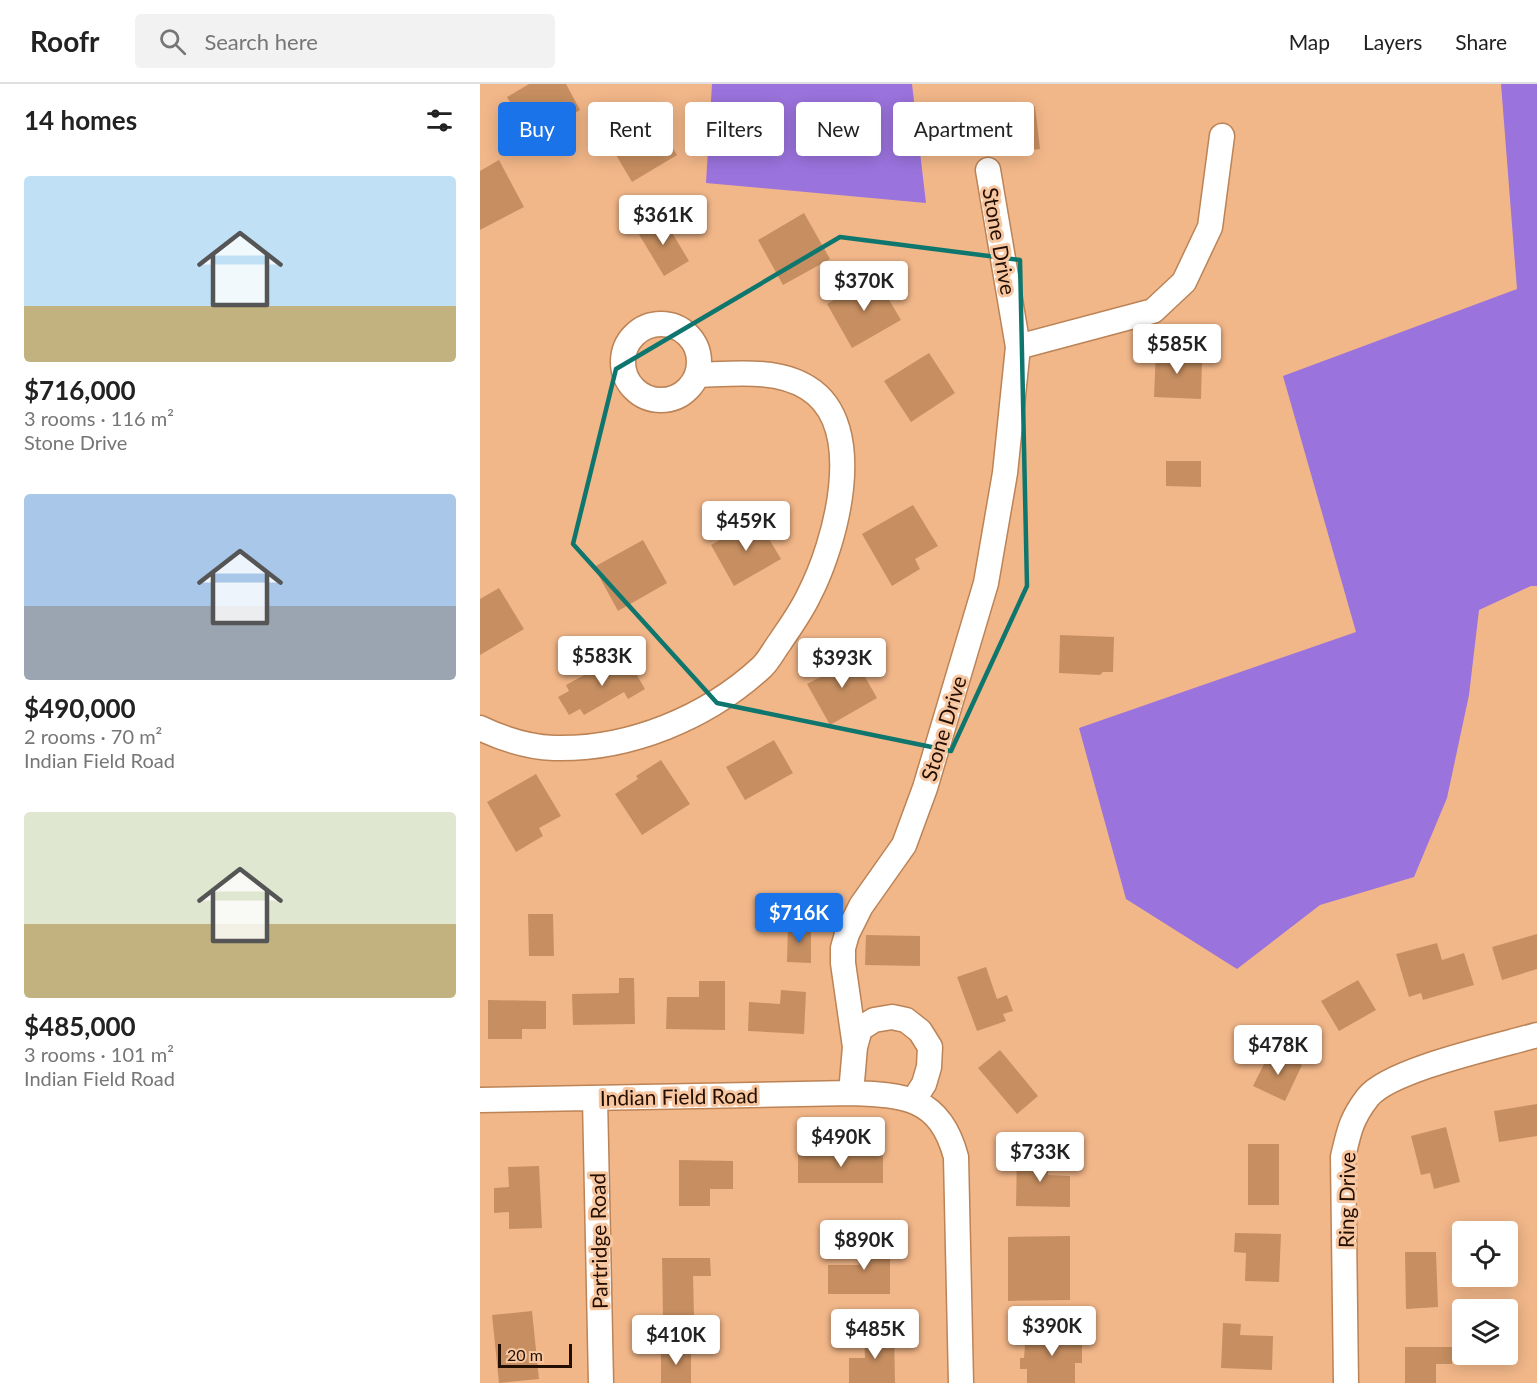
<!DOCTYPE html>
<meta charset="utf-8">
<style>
:root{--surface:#fff;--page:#f2f2f2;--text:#222;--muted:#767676;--line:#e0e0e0;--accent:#1a73e8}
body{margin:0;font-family:Lato,sans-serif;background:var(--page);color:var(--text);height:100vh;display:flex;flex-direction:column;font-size:22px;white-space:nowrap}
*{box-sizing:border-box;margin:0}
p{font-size:20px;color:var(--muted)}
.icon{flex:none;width:33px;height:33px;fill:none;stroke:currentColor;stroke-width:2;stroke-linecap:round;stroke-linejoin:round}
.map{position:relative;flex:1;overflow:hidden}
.drawer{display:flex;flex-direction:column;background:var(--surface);width:480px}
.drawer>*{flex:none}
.hud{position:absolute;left:18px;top:18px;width:570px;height:54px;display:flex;gap:12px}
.buttons{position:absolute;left:972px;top:1137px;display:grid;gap:12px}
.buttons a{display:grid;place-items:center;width:66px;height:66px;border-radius:6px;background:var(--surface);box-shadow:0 3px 15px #0003;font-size:30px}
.scale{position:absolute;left:18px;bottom:15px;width:74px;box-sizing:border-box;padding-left:6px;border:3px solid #230e00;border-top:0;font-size:16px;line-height:21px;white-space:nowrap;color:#230e00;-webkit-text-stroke:4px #f7c7a2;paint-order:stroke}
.price{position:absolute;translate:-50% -51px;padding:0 14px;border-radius:6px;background:#fff;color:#222;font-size:20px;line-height:39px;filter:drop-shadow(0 2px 3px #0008)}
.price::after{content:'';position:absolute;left:50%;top:36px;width:18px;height:14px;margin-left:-9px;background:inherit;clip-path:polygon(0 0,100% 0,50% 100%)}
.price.on{background:var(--accent);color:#fff}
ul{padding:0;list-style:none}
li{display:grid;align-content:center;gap:12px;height:318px;padding:0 24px}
li span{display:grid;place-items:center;height:186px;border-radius:6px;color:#555}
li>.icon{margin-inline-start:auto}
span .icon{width:108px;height:108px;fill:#fffc;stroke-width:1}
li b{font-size:26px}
h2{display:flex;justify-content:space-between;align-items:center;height:72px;padding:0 24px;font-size:26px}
.pill{padding:0 21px;border-radius:6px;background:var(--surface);box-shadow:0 3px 15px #0003;font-size:21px;line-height:54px}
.pill.on{background:var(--accent);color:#fff}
header{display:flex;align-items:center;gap:36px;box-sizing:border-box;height:84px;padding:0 30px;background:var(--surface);border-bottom:2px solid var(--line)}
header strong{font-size:28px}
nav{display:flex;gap:33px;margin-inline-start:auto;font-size:21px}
.search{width:420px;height:54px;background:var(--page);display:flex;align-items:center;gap:15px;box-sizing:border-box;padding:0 21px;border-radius:6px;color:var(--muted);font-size:22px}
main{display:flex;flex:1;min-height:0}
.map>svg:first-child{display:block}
.forest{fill:#9b73dd}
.building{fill:#c78f61}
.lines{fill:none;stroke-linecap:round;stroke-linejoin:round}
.minor-casing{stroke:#bb8356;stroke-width:27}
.minor{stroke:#fff;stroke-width:24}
.marked{fill:none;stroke:#0f766e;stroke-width:4.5;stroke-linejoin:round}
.labels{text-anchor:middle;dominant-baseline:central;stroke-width:6;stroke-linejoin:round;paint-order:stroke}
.street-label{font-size:21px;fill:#230e00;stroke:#f7c7a2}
</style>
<header>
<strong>Roofr</strong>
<div class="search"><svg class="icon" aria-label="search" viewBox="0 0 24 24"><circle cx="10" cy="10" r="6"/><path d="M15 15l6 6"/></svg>Search here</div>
<nav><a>Map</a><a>Layers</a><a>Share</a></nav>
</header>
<main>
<section class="drawer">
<h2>14 homes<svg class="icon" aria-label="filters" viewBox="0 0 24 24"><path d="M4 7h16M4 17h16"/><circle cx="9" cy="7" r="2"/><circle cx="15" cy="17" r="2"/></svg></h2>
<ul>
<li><span style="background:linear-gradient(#bfe0f5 70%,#c2b280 0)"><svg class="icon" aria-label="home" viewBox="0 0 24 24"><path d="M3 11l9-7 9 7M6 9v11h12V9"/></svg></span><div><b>$716,000</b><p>3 rooms · 116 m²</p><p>Stone Drive</p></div></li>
<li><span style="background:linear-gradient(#a9c7e8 60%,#9aa5b1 0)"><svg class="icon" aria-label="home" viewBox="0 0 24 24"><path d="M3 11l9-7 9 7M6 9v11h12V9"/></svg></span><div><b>$490,000</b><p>2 rooms · 70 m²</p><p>Indian Field Road</p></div></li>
<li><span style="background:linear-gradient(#dfe7d0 60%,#c2b280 0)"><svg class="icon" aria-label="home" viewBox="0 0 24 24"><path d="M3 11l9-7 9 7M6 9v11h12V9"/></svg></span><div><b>$485,000</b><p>3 rooms · 101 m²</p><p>Indian Field Road</p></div></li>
</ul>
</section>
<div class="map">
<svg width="1057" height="1299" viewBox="0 0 1057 1299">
<rect width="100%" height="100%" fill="#f2b789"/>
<path class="forest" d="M232,0h200l14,119 -220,-20z
M1021,0h36v502h-6l-52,24 -10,85 -22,103 -33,79 -94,28 -83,64 -111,-70 -47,-171 277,-96 -73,-256 234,-87z"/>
<path class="building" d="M49,0h37l14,26 -49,28 -24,-41z
M555,22l5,43 -37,5 -1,-9 -25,2v5l-23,3 -4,-39z
M171,28l26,43 -45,27 -26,-44z
M19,76l25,47 -44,23v-59z
M324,129l26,46 -47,26 -25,-45z
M182,132l27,45 -25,15 -27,-45z
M395,192l26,44 -49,28 -25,-44z
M676,265l30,1v7l16,1 -1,41 -47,-2z
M449,269l26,40 -44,29 -27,-41z
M686,377h35v26l-35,-1z
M433,421l25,41 -23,13 5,10 -28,17 -30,-52z
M277,435l24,40 -47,27 -23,-41z
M163,456l24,43 -49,28 -24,-44z
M19,504l25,41 -44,26v-56z
M580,551l54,2 -1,35h-10l-3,3 -41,-2z
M371,568l26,46 -47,27 -23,-41 23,-12 -3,-6z
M145,571l20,34 -17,10 -4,-7 -40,23 -4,-6 -11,6 -11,-18 11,-6 -3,-6 44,-24 3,1z
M294,656l19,33 -48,27 -19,-33z
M181,676l29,44 -48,31 -27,-41 23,-15 -2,-3z
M56,690l25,42 -22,12 4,8 -27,16 -29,-50z
M48,830h25l1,42h-25z
M308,841h23v38l-24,-1z
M1057,850v35l-35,11 -10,-33z
M386,851l54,1v30l-55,-1z
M957,859l5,17 22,-7 10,32 -51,15 -2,-7 -12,4 -13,-43z
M506,883l11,32 10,-4 6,16 -10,3 3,7 -29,10 -20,-54z
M139,894h15l1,46 -62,1 -1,-31 47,-1z
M878,896l18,30 -37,21 -18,-30z
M219,897h26v49l-59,-1 1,-32h32z
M301,906l25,2 -2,42 -56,-3 1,-29 31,2z
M8,916l58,1v28h-24v10h-34z
M520,966l38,46 -21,18 -39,-46z
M791,966l31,15 -17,36 -32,-15z
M1057,1020v32l-38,6 -5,-31z
M966,1043l14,55 -26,7 -4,-16 -9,2 -10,-39z
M768,1060h31v61h-31z
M403,1068v31h-85v-30z
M537,1069h31v22l22,1v31l-54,-1z
M199,1076l54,1v28h-23v17h-31z
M59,1082l3,62 -33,1v-17l-15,1v-25l15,-1 -1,-20z
M755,1149l46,1 -2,48 -34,-1 1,-28 -12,-1z
M590,1152v64l-62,1v-64z
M379,1154l31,1v55h-62v-29h31z
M925,1168h31l2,55 -32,2z
M182,1174h48l1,18h-18l1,39h-31z
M52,1227l7,68 -40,4 -7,-68z
M743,1239l18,1 -1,11 33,1 -1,34 -51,-2z
M414,1246l1,53h-46v-25h16l-1,-27z
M546,1249h56v30h-7v20h-48v-14h-7v-11h4z
M925,1263h47v17h-16v19h-31z
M181,1265h30v34h-30z"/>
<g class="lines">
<g class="minor-casing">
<path id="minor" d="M143 278a38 38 0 1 1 76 0a38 38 0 1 1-76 0Z
M538,263l135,-36 31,-29 26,-55 12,-91
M0,644c23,11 49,19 74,20 75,2 153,-30 208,-81 7,-7 12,-17 18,-25 10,-15 21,-30 29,-47 26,-50 60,-169 -1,-207 -31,-20 -76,-14 -111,-13
M375,963l5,-18 14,-9 18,-3 14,3 14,11 10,16 -1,20 -5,17 -11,17
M371,1009l4,-46 -12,-84v-15l4,-14 14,-28 43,-61 21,-57 61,-205 19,-110 13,-126 -30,-177
M115,1014l6,285
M0,1016l371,-7c54,2 89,4 105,64l5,226
M866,1299l-3,-226c6,-26 8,-38 25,-60 23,-28 131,-51 169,-62"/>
</g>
<use href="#minor" class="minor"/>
</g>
<path class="marked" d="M360,153l180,23 7,326 -76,165 -234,-48 -144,-159 43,-175z"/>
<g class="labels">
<g class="street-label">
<text transform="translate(520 157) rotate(80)">Stone Drive</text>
<text transform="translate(463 644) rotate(-73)">Stone Drive</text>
<text transform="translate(199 1012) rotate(-1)">Indian Field Road</text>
<text transform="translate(866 1116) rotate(-89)">Ring Drive</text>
<text transform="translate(118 1157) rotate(-91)">Partridge Road</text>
</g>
</g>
</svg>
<div class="buttons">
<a><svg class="icon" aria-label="locate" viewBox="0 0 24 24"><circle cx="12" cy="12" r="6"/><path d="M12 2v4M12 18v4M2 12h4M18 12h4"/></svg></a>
<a><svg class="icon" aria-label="layers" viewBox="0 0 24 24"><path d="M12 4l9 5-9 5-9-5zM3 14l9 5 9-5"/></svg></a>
</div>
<div class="scale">20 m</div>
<b class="price" style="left:183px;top:162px">$361K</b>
<b class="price" style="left:384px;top:228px">$370K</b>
<b class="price" style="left:697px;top:291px">$585K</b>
<b class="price" style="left:266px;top:468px">$459K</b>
<b class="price" style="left:122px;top:603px">$583K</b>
<b class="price" style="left:362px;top:605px">$393K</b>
<b class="price on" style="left:319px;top:860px">$716K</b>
<b class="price" style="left:798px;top:992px">$478K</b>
<b class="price" style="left:361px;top:1084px">$490K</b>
<b class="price" style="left:560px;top:1099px">$733K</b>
<b class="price" style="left:384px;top:1187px">$890K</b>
<b class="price" style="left:572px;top:1273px">$390K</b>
<b class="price" style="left:395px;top:1276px">$485K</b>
<b class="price" style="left:196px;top:1282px">$410K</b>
<div class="hud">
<a class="pill on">Buy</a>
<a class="pill">Rent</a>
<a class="pill">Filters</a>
<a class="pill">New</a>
<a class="pill">Apartment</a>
</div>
</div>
</main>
